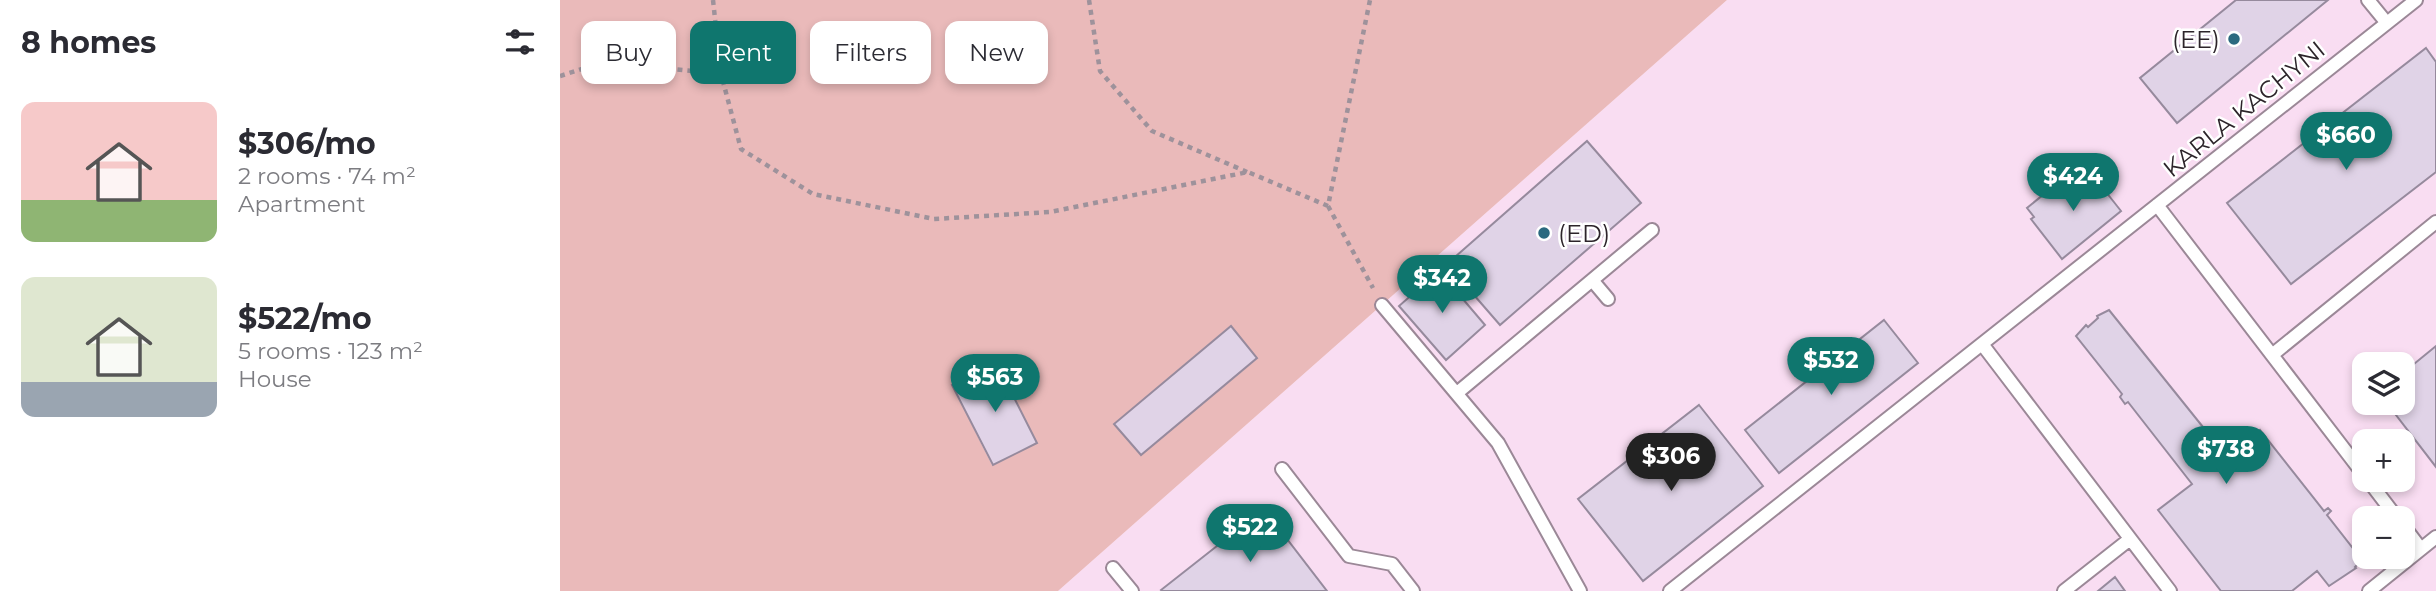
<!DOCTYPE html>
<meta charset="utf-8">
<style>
:root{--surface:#fff;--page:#f7f7f7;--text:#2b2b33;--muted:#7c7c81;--accent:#0f766e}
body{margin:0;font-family:Montserrat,sans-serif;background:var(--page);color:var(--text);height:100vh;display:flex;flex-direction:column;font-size:26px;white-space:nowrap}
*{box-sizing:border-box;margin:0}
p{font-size:23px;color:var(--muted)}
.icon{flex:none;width:38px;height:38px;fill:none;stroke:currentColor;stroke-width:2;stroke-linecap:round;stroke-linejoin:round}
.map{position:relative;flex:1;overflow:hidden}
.panel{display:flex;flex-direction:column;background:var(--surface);width:560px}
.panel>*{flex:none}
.banner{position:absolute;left:21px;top:21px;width:665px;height:63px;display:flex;gap:14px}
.tools{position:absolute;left:1792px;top:352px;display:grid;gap:14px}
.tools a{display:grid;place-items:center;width:63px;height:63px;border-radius:14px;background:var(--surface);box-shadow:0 4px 10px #0003;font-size:35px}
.price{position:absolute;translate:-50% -60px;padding:0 16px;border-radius:24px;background:var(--accent);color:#fff;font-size:23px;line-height:46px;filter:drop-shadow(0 2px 4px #0008)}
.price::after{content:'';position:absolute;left:50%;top:42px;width:21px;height:16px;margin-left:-10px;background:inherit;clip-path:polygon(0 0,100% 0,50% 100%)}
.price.selected{background:#222;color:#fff}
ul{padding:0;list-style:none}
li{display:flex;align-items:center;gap:21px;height:175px;padding:0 21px}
li span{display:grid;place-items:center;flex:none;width:196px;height:140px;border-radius:14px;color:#555}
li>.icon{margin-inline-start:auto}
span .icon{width:84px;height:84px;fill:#fffc;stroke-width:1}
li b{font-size:30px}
h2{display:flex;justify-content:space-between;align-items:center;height:84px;padding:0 21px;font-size:30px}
.tag{padding:0 24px;border-radius:14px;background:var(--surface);box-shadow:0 4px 10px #0003;font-size:24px;line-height:63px}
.tag.selected{background:var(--accent);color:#fff}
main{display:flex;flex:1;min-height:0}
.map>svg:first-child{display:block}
.built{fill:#f9ddf2;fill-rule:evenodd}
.green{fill:#eababa;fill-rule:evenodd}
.building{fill:#e0d3e7;stroke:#968a9d;stroke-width:2}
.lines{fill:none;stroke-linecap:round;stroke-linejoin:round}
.service-casing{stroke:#9b8897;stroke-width:16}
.path{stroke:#9e929b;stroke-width:4.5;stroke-dasharray:5 5;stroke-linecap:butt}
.service{stroke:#fff;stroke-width:12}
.poi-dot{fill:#2b697f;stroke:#fff;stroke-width:2.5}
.labels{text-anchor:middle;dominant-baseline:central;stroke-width:5;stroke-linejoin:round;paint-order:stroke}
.poi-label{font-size:24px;fill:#2c242a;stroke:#fff;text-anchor:end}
.street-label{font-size:24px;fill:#2c242a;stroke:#fff}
</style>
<main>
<section class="panel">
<h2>8 homes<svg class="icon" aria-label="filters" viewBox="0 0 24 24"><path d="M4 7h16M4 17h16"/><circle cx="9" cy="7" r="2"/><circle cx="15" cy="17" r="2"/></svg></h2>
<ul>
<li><span style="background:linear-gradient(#f6c9c9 70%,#8fb573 0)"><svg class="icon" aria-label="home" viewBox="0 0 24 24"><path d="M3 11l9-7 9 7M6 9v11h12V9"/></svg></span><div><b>$306/mo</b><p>2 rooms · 74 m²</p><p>Apartment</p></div></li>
<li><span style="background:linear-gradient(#dfe7d0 75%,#9aa5b1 0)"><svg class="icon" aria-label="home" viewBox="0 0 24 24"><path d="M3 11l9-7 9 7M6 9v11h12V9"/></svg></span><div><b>$522/mo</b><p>5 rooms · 123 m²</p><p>House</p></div></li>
</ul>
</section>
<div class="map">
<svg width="1876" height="591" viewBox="0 0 1876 591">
<rect width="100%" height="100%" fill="#ffeefa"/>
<path class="built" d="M1167,0h709v591h-1378zM1804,364h39v38h-39zM1804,441h39v39h-39zM1804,518h39v38h-39z"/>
<path class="green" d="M0,0h1167l-669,591h-498zM670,326l27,33 -116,96 -26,-32zM392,385l84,58 -44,22z"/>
<path class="building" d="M1676,0h92l-151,123 -37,-45z
M1866,48l10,14v110l-145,112 -64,-81z
M1027,141l54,62 -141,122 -53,-61z
M1527,168l34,43 -59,48 -31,-40 3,-2 -7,-9 22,-18 17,-5z
M879,271l46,54 -39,35 -47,-54z
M1549,310l118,147 33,-27 64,81 4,-3 3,3 -4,4 35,45 -7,7 1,1 -27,18 -12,-15 -25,20h-71l-63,-81 34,-26 -64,-82 -3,2 -5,-7 2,-3 -46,-58 10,-11 2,2 10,-9 -1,-2z
M1324,320l34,43 -139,110 -34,-43z
M671,326l26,32 -116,97 -27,-31z
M1876,346v121l-50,-65h17v-29z
M436,362l41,81 -44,22 -41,-80z
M1139,405l64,81 -120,95 -65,-82z
M704,509l63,82h-165l-1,-1z
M1555,577l10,14h-27z"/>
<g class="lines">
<g class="service-casing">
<path id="service" d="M1808,0l18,22
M1597,205l207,270
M1032,280l16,19
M822,305l116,138 82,148
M1422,344l188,247
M1712,355l164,-133
M897,393l195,-163
M722,469l67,87 43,8 21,27
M1808,480l29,38
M1843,525l18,24
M553,568l19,23
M1110,591l746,-591
M1504,591l66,-52
M1809,591l67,-54"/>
</g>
<path class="path" d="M153,0l8,74
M529,0l11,71 52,60 95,41
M0,76l44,-14 117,12 20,75 72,45 121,25 116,-7 198,-40 80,34 42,-206
M768,206l45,82"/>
<use href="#service" class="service"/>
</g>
<g class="poi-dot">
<circle cx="1674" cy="39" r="7"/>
<circle cx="984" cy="233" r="7"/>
</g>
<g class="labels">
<g class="poi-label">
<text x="1660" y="39">(EE)</text>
<text x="998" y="233" text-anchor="start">(ED)</text>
</g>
<g class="street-label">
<text transform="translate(1684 109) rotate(-39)">KARLA KACHYNI</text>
</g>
</g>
</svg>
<div class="tools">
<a><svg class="icon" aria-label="layers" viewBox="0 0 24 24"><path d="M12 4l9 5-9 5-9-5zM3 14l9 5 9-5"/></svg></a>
<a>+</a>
<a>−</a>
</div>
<b class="price" style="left:1786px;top:172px">$660</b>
<b class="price" style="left:1513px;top:213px">$424</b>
<b class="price" style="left:882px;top:315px">$342</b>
<b class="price" style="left:1271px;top:397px">$532</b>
<b class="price" style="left:435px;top:414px">$563</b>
<b class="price" style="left:1666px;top:486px">$738</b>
<b class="price selected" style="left:1111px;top:493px">$306</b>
<b class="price" style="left:690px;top:564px">$522</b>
<div class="banner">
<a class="tag">Buy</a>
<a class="tag selected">Rent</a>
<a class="tag">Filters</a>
<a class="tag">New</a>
</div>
</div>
</main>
